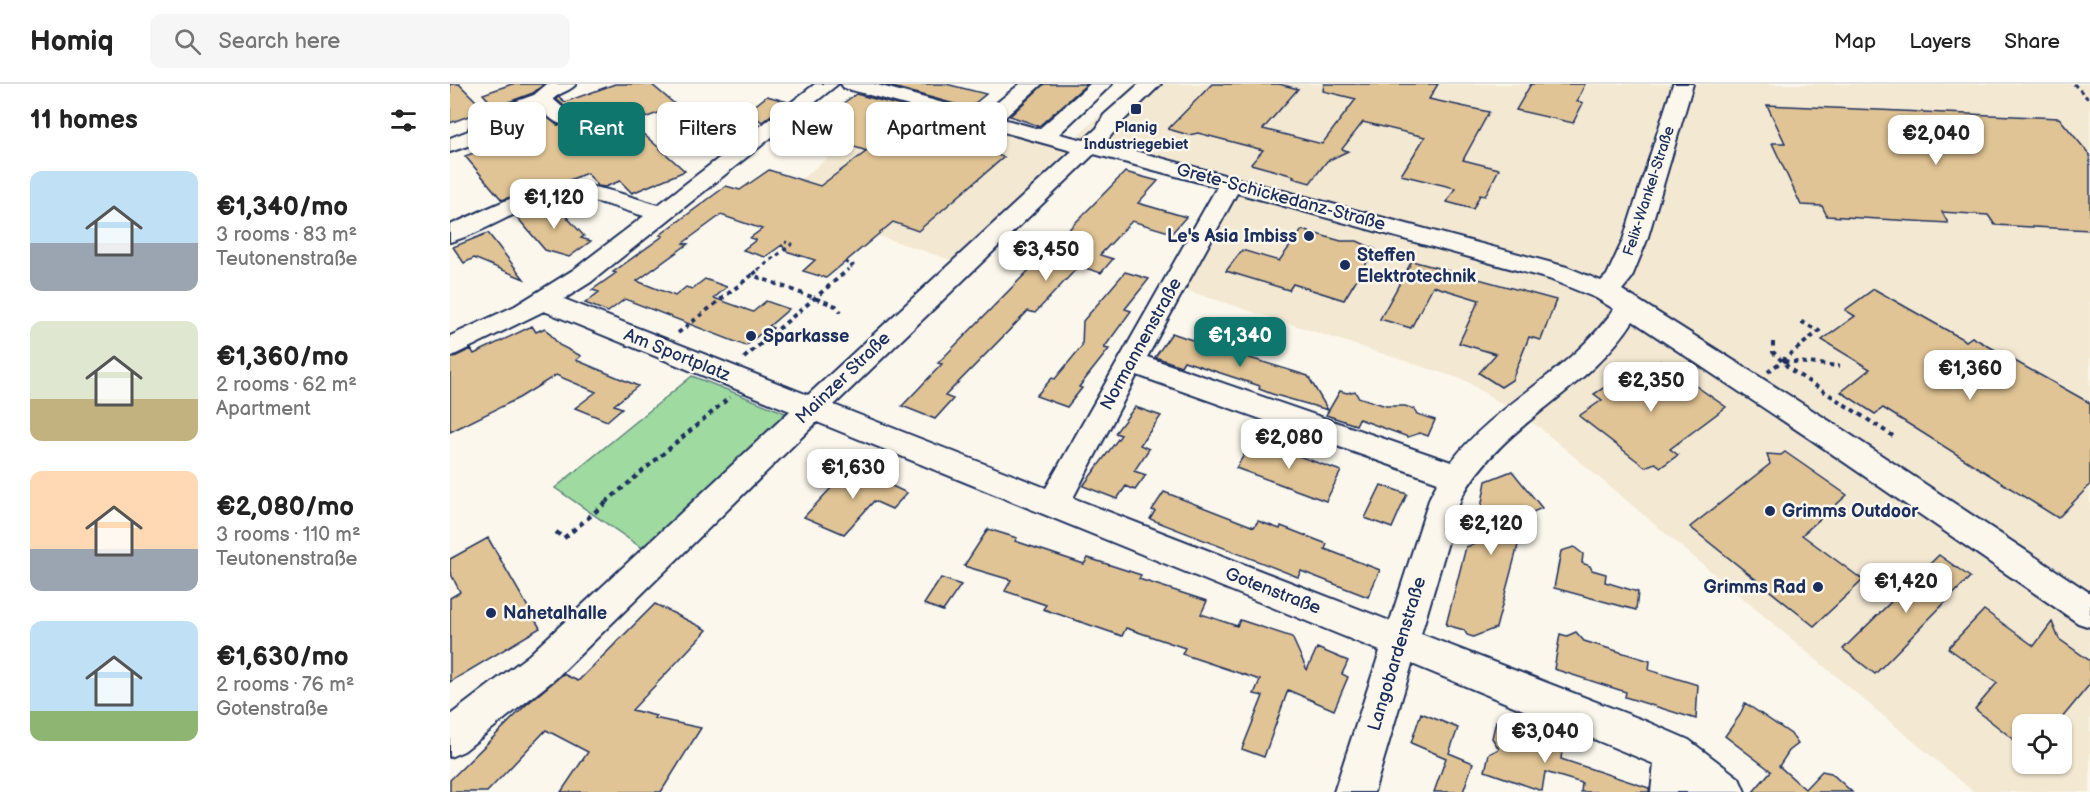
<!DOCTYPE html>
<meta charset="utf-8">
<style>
:root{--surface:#fff;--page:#f6f6f6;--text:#222;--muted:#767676;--line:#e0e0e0;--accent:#0f766e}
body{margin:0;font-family:"Balsamiq Sans",sans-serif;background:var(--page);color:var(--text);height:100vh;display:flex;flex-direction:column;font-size:22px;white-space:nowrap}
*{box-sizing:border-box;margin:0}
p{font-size:20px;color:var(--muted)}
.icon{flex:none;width:33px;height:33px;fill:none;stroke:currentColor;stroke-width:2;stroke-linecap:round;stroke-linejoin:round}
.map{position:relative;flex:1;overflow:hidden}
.sheet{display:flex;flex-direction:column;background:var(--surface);width:450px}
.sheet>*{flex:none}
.guide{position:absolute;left:18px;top:18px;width:570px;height:54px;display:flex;gap:12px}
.fabs{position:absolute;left:1562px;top:630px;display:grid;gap:12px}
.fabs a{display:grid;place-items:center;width:60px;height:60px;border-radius:12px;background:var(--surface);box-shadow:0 2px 4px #0004;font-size:30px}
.price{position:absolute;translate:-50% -51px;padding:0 14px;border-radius:12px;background:#fff;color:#222;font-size:20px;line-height:39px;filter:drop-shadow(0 2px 3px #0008)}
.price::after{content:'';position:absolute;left:50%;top:36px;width:18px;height:14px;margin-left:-9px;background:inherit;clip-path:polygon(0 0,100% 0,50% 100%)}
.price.selected{background:var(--accent);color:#fff}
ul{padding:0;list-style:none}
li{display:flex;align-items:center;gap:18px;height:150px;padding:0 30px}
li span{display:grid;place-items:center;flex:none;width:168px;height:120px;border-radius:12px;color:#555}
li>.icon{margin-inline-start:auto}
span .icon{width:72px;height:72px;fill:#fffc;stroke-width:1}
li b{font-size:26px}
h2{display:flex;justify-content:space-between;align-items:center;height:72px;padding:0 30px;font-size:26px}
.tag{padding:0 21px;border-radius:12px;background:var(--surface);box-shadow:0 2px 4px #0004;font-size:21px;line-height:54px}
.tag.selected{background:var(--accent);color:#fff}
header{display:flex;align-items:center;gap:36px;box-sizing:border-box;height:84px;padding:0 30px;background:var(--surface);border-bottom:2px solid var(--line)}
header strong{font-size:28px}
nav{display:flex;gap:33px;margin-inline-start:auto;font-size:21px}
.search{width:420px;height:54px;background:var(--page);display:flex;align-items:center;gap:15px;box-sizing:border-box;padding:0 21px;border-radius:12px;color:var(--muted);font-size:22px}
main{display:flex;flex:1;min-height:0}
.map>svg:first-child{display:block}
.built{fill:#f3e8d2;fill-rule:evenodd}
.green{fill:#9fdaa0;stroke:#5d847f;stroke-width:1.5}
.building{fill:#e1c495;stroke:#1b2f5e;stroke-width:1.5}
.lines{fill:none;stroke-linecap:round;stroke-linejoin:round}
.minor-casing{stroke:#1b2f5e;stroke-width:4}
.path-far2{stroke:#1b2f5e;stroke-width:3;stroke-dasharray:4 4;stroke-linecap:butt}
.path-far1{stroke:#1b2f5e;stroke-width:4;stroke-dasharray:4.5 4.5;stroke-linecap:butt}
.path{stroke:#1b2f5e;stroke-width:4.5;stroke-dasharray:5 5;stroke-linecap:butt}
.minor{fill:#fbf7ec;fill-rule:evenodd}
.poi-dot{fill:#1b2f5e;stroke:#fbf7ec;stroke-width:2}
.labels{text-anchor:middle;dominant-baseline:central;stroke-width:5;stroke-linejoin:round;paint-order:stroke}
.far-poi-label{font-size:15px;font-weight:bold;fill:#1b2f5e;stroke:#fbf7ec}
.far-street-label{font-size:15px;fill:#1b2f5e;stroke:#fbf7ec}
.street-label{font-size:18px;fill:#1b2f5e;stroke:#fbf7ec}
.poi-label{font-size:18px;font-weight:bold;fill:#1b2f5e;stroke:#fbf7ec;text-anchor:start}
</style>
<header>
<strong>Homiq</strong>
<div class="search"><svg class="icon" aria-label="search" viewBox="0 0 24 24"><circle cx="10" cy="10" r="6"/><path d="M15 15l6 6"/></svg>Search here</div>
<nav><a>Map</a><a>Layers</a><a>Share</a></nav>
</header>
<main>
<section class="sheet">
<h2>11 homes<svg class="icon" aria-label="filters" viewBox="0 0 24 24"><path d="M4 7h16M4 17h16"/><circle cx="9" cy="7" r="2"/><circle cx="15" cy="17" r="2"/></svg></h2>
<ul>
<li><span style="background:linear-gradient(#bfe0f5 60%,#9aa5b1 0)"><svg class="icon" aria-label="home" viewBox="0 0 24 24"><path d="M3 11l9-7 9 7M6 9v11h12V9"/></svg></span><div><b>€1,340/mo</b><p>3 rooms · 83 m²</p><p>Teutonenstraße</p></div></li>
<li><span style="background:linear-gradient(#dfe7d0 65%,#c2b280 0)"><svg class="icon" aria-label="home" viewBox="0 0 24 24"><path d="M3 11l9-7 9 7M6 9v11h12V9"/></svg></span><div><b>€1,360/mo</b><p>2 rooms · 62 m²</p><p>Apartment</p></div></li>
<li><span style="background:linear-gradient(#ffd9b3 65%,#9aa5b1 0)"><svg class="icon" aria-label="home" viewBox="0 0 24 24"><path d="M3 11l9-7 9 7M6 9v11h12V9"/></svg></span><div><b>€2,080/mo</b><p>3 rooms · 110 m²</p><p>Teutonenstraße</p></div></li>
<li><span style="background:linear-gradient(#bfe0f5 75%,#8fb573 0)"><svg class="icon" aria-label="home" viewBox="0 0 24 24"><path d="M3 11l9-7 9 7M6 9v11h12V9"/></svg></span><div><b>€1,630/mo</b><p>2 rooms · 76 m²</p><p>Gotenstraße</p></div></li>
</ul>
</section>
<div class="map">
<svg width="1640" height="708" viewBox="0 0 1640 708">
<rect width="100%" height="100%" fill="#fbf7ec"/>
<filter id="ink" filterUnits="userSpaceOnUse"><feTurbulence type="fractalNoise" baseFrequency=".0167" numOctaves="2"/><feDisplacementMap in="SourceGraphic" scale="12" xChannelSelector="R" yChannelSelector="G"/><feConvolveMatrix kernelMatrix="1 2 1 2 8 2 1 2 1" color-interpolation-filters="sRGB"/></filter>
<g filter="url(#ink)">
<path class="built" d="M685,0h955v708h-116l-434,-364 -76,-48 -291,-94 58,-102 -141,-38 -127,118 -190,-63 133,-104 164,45zM1572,640h39v40h-39z"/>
<path class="green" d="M242,292l96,38 -146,134 -87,-60z"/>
<path class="building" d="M0,0h9l26,26 -35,13z
M62,0h32l-11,9 -38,14 -12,-13z
M165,0h36l26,22 -46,17 54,48 -53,22 -12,-12 -15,6 -7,-1 -11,-13 -25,10 -22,4 -38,13 -37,-44 25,-9 41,-1 -23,-25 30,-11 19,15 17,2 4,-9 -22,-19 3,-2 6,5z
M432,0h64l40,10 -17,14z
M594,0h43l-48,42 -29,-10z
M762,0h67l19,5 -35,40 59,15 34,-45 -33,-8 1,-7h114l-9,15 60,13 -26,48 36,9 -14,27 -5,-1 -7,14 -26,-7 8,-14 -54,-13 24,-38 -62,-15 -21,27 6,2 -21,10 -17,22 -17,-5 1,-2 -43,-12 12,-14 -65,-17 -9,2 -21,-6z
M1081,0h54l-8,17 6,2 -10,20 -57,-13z
M406,10l97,26 -22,18 73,19 -86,74 -25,-9 -67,56 -23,-7 12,-11 -29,-9 -4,-6 -17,12 -22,-7 13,-10 -6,-2 12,-9 -41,-14 -38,28 5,1 -51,37 38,15 11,-9 6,2 13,-10 22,8 -13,11 39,14 13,-11 23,8 -43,37 -121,-47 -17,13 -23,-9 14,-11 -7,-2 24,-17 -3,-1 50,-36 -3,-1 66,-49 14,4 29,-20 51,16 47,-35 -62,-20 -4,-7 -17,6 27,-21 17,5z
M317,12l21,6 -26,20 -14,-11z
M1317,21l292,13 31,37v75l-95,-5 -7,-10 -46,-3 6,11 -121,-7 -5,-10 -21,-1 -29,-62h13z
M675,88l33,9 -20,22 48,14 -14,16 -40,-12 -32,34 13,4 -12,14 -22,-7 -44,47 -7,-2 -83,85 8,3 -18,20 -33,-13 40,-42 -4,-1z
M104,119l30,33 -3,2 10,3 -22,16 -24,-7 -29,-34z
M852,146l39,11h16l18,8 -31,51 -51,-16 -4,6 -63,-19 16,-21 37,11z
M38,149l36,46 -50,-21 -10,5 -11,-16z
M962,177l144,39 -15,40 -12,-3 -17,43 -11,7 -22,-14 17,-19 -37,-11 20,-43 -46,-14 -22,42 -31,-9z
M675,188l24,7 -24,30 6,2 -27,37 5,1 -30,38 3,1 -15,19 -31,-11 16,-18 3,1 27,-33 1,-25z
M1424,205l92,52 6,-4 118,66v82l-32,33 -175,-110 -8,6 -34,-22 29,-23 -48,-29 33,-24 -10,-6z
M82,242l4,6 9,-4 14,17 22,11 -5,4 62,26 -24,19 8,3 -15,13 -32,-13 21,-16 -40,-17 -37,23 -69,34v-73l21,-10 3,5z
M722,249l23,8 5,-7 38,12 -4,7 74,23 20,34 -56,-16 -13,-5 1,-3 -76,-25 -3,5 -26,-9z
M1210,277l66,46 -56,42 8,6 -17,12 -6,-4 -10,4 -66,-51 23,-16 -8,-6 45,-29 8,5z
M890,307l7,2 8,-2 3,6 28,9h19l9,3 3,5 18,6 -7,16 -8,-3 -12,4 -49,-18 -3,6 -30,-10z
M685,323l26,9 -21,29 9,4 -15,22 12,4 -11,15 -9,-4 -9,13 -34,-13 38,-51 -6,-2z
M803,356l88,31 -15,30 -90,-33z
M1335,368l62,43 -45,40 61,45 -49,46 -124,-99 80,-63 -3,-10 14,1z
M398,386h15l3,4 41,19 -15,16 -18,-8 -30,33 -40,-17z
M1062,387l30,37 -16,7 -30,113 -23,9 -6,-2 -3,-5 -18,-5 20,-78 11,-4 8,-30v-4l-4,-1 5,-27z
M931,401l26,9 -15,34 -27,-10z
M714,408l90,35 4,-6 22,8 1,-3 46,18 -2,5 55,21 -12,27 -67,-26 -3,6 -148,-58 5,-8 -3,-1z
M538,445l29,9 -2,3 69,23 4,-6 53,17 -2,4 68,22 -6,13 36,12 3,-6 52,17 15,33 10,-22 31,13 -6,13 6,3 -14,33 -46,-20 -24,67 -22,-8 21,-53 -9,-2 6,-14 -78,-26 3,-6 -59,-20 -4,8 -67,-23 -12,-4 3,-4 -41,-14 6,-11 -47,-14z
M38,454l52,90 -90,54v-84l10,-6 -10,-20v-13z
M1124,463l9,7 -1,9 8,3 2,4 14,4 -1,8 33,10 -2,18 -82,-22 7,-37z
M1489,471l31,22 -95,97 -32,-25z
M491,494l20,7 -18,26 -19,-7z
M205,520l52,26 -75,80 24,6 -2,2 47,10 -40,64h-100l27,-40 -42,-22 -59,62h-37v-12l76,-75 37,-31 15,7z
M1534,526l50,36 18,-24 7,17 31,22v23l-33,40h-35v22l-47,-37 22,-26 -49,-35z
M1126,548l8,9 66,20 -1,9 49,15 -2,34 -71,-22 1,-5 -72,-23 6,-35 7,2z
M1295,619l46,31 7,10 -9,7 -10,15 26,23 17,-18 9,2 21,19h-99l18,-21 -46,-35 15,-21z
M971,629l37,15 -9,25 24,10 -10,29h-29l12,-34 -35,-15z
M1046,637l25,9 9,12 11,-5 22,7 -2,15 88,29v4h-68l1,-9 -37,-11 -3,19 -57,-20 4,-17 10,-5 -7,-11z"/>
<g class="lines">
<g class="minor-casing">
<path id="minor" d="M97,0h29c-5,7 -16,8 -23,15l24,21 -3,5c-16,3 -25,-8 -36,-18l-46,18 -7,15 -35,12v-14l18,-7 7,-15 59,-21z
M365,0h23l-247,198 -27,17 244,96 264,-244 -228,-63 -3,-4h33l109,30 37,-30h22l-39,35 36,10 51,-45h22l-53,50 25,6 13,-12 7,-13 35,-31h22l-40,39 -16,20 462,124 34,14 6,-6 16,-35 50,-156h20l-46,156 -16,39 -9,11 209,132 259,171v34l-12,-4 -269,-185 -176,-117c-47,73 -129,99 -172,177l-40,136 222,86 46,20 50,38 6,14h-94l3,-28 -242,-100 -38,128h-40l46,-141 -563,-229 -262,257 -91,72 -14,6v-42l79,-60 261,-244 -246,-100 -94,46v-21l65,-30 58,-36 71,-54c-24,-7 -47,-17 -72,-17 -44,0 -81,32 -122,43v-17c38,-16 80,-40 122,-40 29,0 58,12 86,20zM644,70l123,33 -171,301 -212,-83zM787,109l312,86 47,19 18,11c-43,63 -117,93 -163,153l-304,-105zM687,291l301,107 -8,15 -40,124 -317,-123z"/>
</g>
<path class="path-far2" d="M1624,0l16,17
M395,178l8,3 -6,5
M308,186l34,-26 -7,-2"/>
<path class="path-far1" d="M303,190l7,-5
M319,244l7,2
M228,249l74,-58 84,31 5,6
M1323,258v10l18,18 102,66
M294,274l105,-89
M1334,277l56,5
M1318,288l51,-41 -21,-11
M156,418l124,-105"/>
<path class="path" d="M106,448l8,6 44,-37"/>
<use href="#minor" class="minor"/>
</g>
</g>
<g class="poi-dot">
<rect x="680" y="19" width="12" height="12" rx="3"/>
<circle cx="859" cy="152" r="6"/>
<circle cx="895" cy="181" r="6"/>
<circle cx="301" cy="252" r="6"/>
<circle cx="1320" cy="427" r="6"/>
<circle cx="1368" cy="503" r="6"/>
<circle cx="41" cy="529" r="6"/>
</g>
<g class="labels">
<g class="far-poi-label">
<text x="686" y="43">Planig<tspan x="686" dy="17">Industriegebiet</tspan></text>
</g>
<g class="far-street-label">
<text transform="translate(1199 107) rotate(-72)">Felix-Wankel-Straße</text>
</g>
<g class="street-label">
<text transform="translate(831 113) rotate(15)">Grete-Schickedanz-Straße</text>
<text transform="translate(691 260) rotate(-61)">Normannenstraße</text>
<text transform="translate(227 271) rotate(22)">Am Sportplatz</text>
<text transform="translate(393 294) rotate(-44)">Mainzer Straße</text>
<text transform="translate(823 507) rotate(21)">Gotenstraße</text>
<text transform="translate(947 570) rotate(-73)">Langobardenstraße</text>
</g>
<g class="poi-label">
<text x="847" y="152" text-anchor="end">Le's Asia Imbiss</text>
<text x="907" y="171">Steffen<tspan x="907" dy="21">Elektrotechnik</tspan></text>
<text x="313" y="252">Sparkasse</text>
<text x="1332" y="427">Grimms Outdoor</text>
<text x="1356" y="503" text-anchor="end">Grimms Rad</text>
<text x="53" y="529">Nahetalhalle</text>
</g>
</g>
</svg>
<div class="fabs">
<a><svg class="icon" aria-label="locate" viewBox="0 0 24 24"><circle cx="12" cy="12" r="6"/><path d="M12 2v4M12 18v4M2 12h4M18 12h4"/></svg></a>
</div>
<b class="price" style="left:1486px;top:82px">€2,040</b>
<b class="price" style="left:104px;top:146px">€1,120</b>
<b class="price" style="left:596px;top:198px">€3,450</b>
<b class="price selected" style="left:790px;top:284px">€1,340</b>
<b class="price" style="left:1520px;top:317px">€1,360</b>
<b class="price" style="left:1201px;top:329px">€2,350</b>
<b class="price" style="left:839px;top:386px">€2,080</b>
<b class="price" style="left:403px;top:416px">€1,630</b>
<b class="price" style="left:1041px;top:472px">€2,120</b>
<b class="price" style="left:1456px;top:530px">€1,420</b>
<b class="price" style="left:1095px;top:680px">€3,040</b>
<div class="guide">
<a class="tag">Buy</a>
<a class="tag selected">Rent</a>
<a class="tag">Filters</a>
<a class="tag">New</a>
<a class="tag">Apartment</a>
</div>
</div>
</main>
